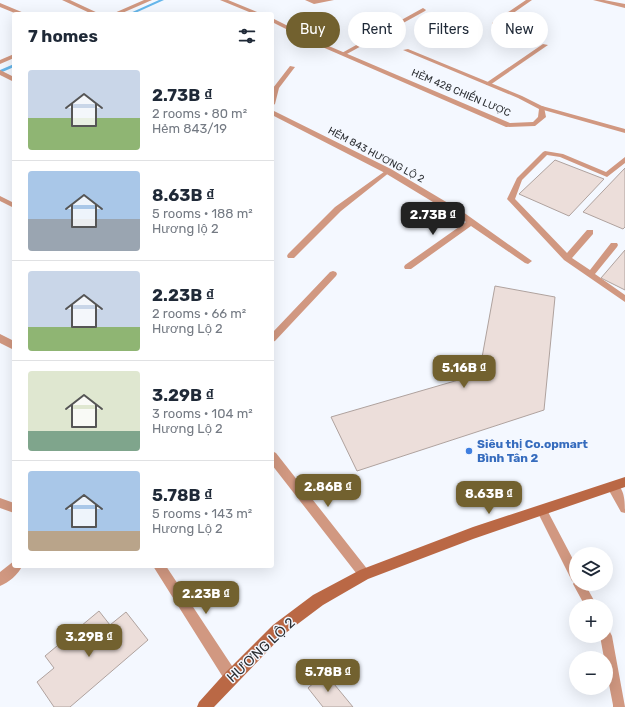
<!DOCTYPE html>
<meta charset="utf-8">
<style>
:root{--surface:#fff;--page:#f2f2f3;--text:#1f2937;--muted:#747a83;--line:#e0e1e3;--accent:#72612f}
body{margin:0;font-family:Rubik,sans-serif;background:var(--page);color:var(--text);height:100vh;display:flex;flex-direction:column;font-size:15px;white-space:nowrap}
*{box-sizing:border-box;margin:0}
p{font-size:13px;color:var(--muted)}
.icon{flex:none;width:22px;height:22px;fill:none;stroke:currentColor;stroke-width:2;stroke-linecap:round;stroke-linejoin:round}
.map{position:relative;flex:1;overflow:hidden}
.panel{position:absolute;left:12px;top:12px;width:262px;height:556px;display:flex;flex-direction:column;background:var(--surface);border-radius:4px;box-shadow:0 4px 16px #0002}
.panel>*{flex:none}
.hud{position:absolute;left:286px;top:12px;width:279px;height:36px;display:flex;gap:8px}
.tools{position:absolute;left:569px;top:547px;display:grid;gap:8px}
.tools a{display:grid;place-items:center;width:44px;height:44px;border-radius:50%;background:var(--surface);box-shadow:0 4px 16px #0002;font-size:20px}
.price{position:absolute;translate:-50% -34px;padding:0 9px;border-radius:8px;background:var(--accent);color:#fff;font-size:13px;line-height:26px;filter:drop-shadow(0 1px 2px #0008)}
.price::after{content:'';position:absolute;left:50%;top:24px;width:12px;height:9px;margin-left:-6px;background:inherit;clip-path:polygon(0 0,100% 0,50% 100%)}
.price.active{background:#222;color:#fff}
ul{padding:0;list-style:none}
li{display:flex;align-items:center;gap:12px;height:100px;padding:0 16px}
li+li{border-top:1px solid var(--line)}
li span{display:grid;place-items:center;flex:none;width:112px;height:80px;border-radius:4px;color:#555}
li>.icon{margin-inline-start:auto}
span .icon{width:48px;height:48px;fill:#fffc;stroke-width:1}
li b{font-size:17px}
h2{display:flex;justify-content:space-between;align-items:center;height:48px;padding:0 16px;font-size:17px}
.chip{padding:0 14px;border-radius:18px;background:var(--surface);box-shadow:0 4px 16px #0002;font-size:14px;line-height:36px}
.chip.active{background:var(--accent);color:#fff}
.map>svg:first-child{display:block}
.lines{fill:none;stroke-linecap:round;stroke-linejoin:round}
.stream{fill:#66b7eb;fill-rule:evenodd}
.building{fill:#ecdeda;stroke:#afa29e}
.service{fill:#d19881;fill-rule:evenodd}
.minor{fill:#d19881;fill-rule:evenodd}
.secondary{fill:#ba6845;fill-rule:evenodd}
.shop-dot{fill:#3f7fe0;stroke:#f4f8ff;stroke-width:1.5}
.labels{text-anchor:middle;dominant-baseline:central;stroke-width:3;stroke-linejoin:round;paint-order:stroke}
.far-street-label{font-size:10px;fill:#2b2e32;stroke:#f4f8ff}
.shop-label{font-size:12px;font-weight:bold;fill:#366cbe;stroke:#f4f8ff;text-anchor:start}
.near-street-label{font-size:14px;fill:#2b2e32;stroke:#f4f8ff}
</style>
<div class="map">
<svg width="625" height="707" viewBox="0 0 625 707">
<rect width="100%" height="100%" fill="#f4f8ff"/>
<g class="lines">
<path class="stream" d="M159,0h5l-31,14h-5z
M14,64v3l-14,6v-3z"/>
</g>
<path class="building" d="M555,160l49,19 -35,37 -50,-22z
M625,168v59l-2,2 -40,-17z
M625,250v40l-24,-12z
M495,286l60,11 -11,113 -187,61 -26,-54 148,-43z
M99,611l11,14 16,-13 22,28 -78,67h-16l-17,-25 17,-14 -9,-12z
M325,673l28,34h-30l-15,-19z"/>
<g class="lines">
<path class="service" d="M305,0h29l-20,4z
M526,0h6l-36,25h-4v-2z
M423,8l3,2 -1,1 -80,44 -5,-1z
M543,44l5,1 -58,40h-4v-2z
M290,66l5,1 -16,21 -4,16 -3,2 1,-18z
M542,106l83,23v4l-85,-24 -1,-1z
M545,151l18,3 43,18 19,-15v6l-18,14 -47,-20 -13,-2 -25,25 -7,19 52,54 20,-23h6v4l-21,24 18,12 21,-27h6l1,2 -1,2 -22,27 30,21v7l-61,-42 -57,-61 10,-21 26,-26z
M388,169l3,2 -1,1 -49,39 -47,47h-6l-1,-2 1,-2 47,-47z
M0,196l14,7v5l-14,-7z
M333,271l3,1 1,2 -1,2 -61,65 -3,1v-9l58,-61z
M542,506l4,2 30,57v19h9l12,22h-12l-12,-22 1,-2 -2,-1 -35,-70 1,-3z
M606,630l4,2 2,4 13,71h-12v-2l-7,-36v-11h-2l-4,-22h6z"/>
<path class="minor" d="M62,0h8l30,14h-8z
M144,0h8l-32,14h-8z
M220,0h8l34,14h-8z
M593,0h11l21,4v4z
M0,3l24,10 1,1h-8l-17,-7z
M272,18l52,26 186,79 23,-1 5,-5 1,-8 -21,-11 -115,-48 5,-1 114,47 22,11 2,10 -11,9 -29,1 -186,-81 -48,-24z
M14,54v4l-14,6v-4z
M0,70l14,7v5l-14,-7z
M272,110l119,59 72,43 69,49 -4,3 -3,-1 -54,-37 -60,43h-6l-1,-2 1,-2 61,-43 -81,-49 -113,-58z
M0,334l14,7v9l-14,-7z
M272,451l4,2 92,117 2,4 -2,4 -4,2 -4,-2 -88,-113z
M613,482c12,4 12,20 12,31l-4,-1 -14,-25 2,-4z
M0,498l14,5v10l-14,-5z
M14,561v5h8c-3,8 -14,17 -22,20v-14z
M153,566h13l70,106 2,5 -2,5 -5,2 -5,-2z"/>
<path class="secondary" d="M625,477v10l-152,52 -105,40 -45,26 -40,30 -69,72h-17l2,-5 27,-30 47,-47 40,-30 47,-25 113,-43z"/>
</g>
<circle class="shop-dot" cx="469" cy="451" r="4"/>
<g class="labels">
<g class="far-street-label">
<text transform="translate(461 93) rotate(23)">HẺM 428 CHIẾN LƯỢC</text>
<text transform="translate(376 155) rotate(28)">HẺM 843 HƯƠNG LỘ 2</text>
</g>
<g class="shop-label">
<text x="477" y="444">Siêu thị Co.opmart<tspan x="477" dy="14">Bình Tân 2</tspan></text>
</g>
<g class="near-street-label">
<text transform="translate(261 650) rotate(-43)">HƯƠNG LỘ 2</text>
</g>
</g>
</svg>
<div class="tools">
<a><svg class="icon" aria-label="layers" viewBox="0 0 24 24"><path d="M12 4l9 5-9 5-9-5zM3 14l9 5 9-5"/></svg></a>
<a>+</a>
<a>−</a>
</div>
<b class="price active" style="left:433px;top:236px">2.73B ₫</b>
<b class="price" style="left:464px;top:389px">5.16B ₫</b>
<b class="price" style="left:328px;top:508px">2.86B ₫</b>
<b class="price" style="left:489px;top:515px">8.63B ₫</b>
<b class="price" style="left:206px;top:615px">2.23B ₫</b>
<b class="price" style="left:89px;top:658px">3.29B ₫</b>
<b class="price" style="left:328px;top:693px">5.78B ₫</b>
<div class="hud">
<a class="chip active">Buy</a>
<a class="chip">Rent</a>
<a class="chip">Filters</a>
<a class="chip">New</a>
</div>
<section class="panel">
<h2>7 homes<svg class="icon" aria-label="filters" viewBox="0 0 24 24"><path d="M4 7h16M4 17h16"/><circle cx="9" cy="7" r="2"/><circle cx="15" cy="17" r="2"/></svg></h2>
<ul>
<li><span style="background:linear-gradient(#c9d6e8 60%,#8fb573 0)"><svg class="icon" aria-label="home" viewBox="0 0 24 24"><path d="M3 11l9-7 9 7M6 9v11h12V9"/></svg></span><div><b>2.73B ₫</b><p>2 rooms · 80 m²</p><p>Hẻm 843/19</p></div></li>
<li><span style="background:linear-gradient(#a9c7e8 60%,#9aa5b1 0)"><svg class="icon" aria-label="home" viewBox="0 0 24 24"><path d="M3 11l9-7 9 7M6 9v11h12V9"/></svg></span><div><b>8.63B ₫</b><p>5 rooms · 188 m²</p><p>Hương lộ 2</p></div></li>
<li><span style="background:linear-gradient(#c9d6e8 70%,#8fb573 0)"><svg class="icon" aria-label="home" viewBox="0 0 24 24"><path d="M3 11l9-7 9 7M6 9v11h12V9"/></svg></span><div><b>2.23B ₫</b><p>2 rooms · 66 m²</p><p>Hương Lộ 2</p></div></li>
<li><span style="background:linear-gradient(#dfe7d0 75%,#7fa58c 0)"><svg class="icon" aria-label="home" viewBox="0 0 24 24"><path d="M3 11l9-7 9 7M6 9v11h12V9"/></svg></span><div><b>3.29B ₫</b><p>3 rooms · 104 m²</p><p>Hương Lộ 2</p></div></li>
<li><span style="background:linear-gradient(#a9c7e8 75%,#b9a48a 0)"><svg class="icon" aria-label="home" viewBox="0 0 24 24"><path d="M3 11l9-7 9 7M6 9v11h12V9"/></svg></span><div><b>5.78B ₫</b><p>5 rooms · 143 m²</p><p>Hương Lộ 2</p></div></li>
</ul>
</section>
</div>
